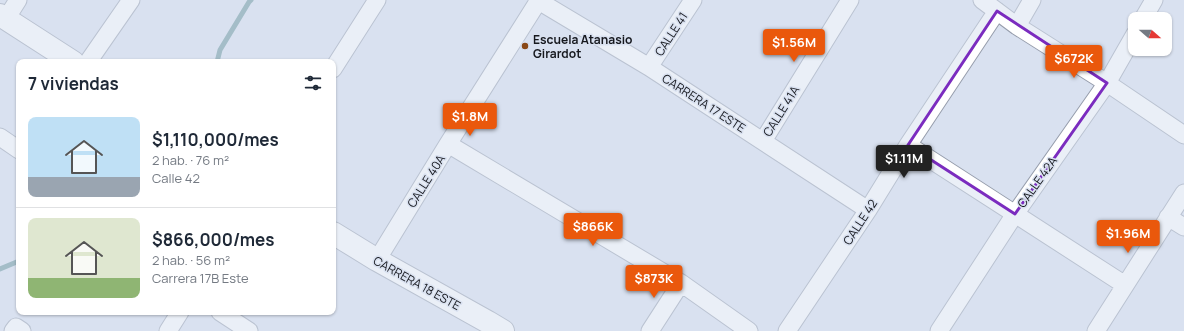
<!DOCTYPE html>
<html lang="es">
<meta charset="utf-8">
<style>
:root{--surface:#fff;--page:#f2f2f3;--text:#1f2937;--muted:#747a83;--line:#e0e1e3;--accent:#ea580c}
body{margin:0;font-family:Manrope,sans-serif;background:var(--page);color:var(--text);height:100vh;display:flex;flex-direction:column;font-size:15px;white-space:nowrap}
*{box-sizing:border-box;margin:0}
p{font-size:13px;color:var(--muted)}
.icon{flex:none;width:22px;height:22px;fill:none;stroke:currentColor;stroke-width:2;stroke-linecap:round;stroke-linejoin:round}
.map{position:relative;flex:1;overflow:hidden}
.sheet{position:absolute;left:16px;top:59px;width:320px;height:256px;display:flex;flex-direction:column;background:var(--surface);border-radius:8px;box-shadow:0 1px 3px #0004}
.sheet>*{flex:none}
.needle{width:26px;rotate:110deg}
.controls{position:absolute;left:1128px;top:12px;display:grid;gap:8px}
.controls a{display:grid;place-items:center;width:44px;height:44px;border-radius:8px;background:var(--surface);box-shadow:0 1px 3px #0004;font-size:20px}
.price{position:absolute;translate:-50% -34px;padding:0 9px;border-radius:4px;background:var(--accent);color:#fff;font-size:13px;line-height:26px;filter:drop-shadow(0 1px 2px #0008)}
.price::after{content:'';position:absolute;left:50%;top:24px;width:12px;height:9px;margin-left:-6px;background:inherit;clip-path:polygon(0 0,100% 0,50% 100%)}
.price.current{background:#222;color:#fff}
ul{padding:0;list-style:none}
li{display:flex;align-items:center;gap:12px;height:100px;padding:0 12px}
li+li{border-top:1px solid var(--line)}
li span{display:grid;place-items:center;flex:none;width:112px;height:80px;border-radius:8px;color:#555}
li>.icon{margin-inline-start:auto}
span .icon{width:48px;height:48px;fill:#fffc;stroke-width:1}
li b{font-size:17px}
h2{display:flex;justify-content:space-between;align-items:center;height:48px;padding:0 12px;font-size:17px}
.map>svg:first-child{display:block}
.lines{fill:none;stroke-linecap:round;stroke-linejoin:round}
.stream{stroke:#649097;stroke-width:5}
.street-casing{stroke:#969dac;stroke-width:19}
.secondary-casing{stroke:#969dac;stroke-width:24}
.street{stroke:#fff;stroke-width:17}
.secondary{stroke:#fff;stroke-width:22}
.marked{fill:none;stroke:#7b2cbf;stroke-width:3;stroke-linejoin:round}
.poi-dot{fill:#894716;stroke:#d9e1f0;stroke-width:1.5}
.labels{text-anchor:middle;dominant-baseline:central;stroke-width:3;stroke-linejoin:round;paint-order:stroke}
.street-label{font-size:12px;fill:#16181e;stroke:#d9e1f0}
.poi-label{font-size:12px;font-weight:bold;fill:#16181e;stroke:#d9e1f0;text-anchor:start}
</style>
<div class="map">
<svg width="1184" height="331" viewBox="0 0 1184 331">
<rect width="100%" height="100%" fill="#d9e1f0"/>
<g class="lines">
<path class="stream" d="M217,62l3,-12 29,-48 2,-2
M0,269l19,-8"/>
<g class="street-casing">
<path id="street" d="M537,0l112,67 219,143
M982,0l35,26 90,57 77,52
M6,19l12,-19
M1143,19l11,-19
M1017,26l15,-26
M88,62l43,-62
M649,67l44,-67
M333,69l44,-69
M0,137l19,13
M763,141l87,-141
M448,144l233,139 68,48
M908,145l217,140
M1168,217l16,10
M377,260l71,-116 91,-144
M220,312l29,19
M13,331l3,-4 6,4
M168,331l12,-19
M650,331l31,-48
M787,331l81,-121 40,-65 89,-134
M939,331l76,-117 92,-131 28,-49
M1096,331l88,-138"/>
</g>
<g class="secondary-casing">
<path id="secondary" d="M0,15l73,47
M333,233l44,27 111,62 15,9"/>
</g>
<use href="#street" class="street"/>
<use href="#secondary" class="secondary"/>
</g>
<path d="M0 0H1184V331H0ZM997,11l110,72 -92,131 -107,-69z" fill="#d9e1f0" fill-opacity=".55" fill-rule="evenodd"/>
<path class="marked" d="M997,11l110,72 -92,131 -107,-69z"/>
<circle class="poi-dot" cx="525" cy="46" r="4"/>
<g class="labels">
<g class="street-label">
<text transform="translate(671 34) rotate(-57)">CALLE 41</text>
<text transform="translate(704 103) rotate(33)">CARRERA 17 ESTE</text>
<text transform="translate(781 111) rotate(-58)">CALLE 41A</text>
<text transform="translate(426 181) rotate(-58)">CALLE 40A</text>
<text transform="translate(1037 182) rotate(-55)">CALLE 42A</text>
<text transform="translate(860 222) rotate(-57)">CALLE 42</text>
<text transform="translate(417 283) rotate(29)">CARRERA 18 ESTE</text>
</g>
<g class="poi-label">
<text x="533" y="39">Escuela Atanasio<tspan x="533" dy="14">Girardot</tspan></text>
</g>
</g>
</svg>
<div class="controls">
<a><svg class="needle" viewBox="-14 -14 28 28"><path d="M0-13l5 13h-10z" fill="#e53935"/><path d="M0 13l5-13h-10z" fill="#747a83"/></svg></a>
</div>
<b class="price" style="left:794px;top:63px">$1.56M</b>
<b class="price" style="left:1074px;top:79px">$672K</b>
<b class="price" style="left:470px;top:137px">$1.8M</b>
<b class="price current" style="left:904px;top:179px">$1.11M</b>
<b class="price" style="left:593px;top:247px">$866K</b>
<b class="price" style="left:1128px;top:254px">$1.96M</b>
<b class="price" style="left:654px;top:299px">$873K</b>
<section class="sheet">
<h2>7 viviendas<svg class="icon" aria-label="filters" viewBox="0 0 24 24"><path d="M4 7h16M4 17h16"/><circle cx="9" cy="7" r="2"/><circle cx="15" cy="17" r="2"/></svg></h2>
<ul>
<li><span style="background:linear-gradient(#bfe0f5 75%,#9aa5b1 0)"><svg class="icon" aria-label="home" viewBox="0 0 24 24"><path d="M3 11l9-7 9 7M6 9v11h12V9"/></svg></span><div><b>$1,110,000/mes</b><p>2 hab. · 76 m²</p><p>Calle 42</p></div></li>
<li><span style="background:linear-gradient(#dfe7d0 75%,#8fb573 0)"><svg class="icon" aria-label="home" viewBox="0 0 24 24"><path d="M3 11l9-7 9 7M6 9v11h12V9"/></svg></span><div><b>$866,000/mes</b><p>2 hab. · 56 m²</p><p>Carrera 17B Este</p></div></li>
</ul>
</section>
</div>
